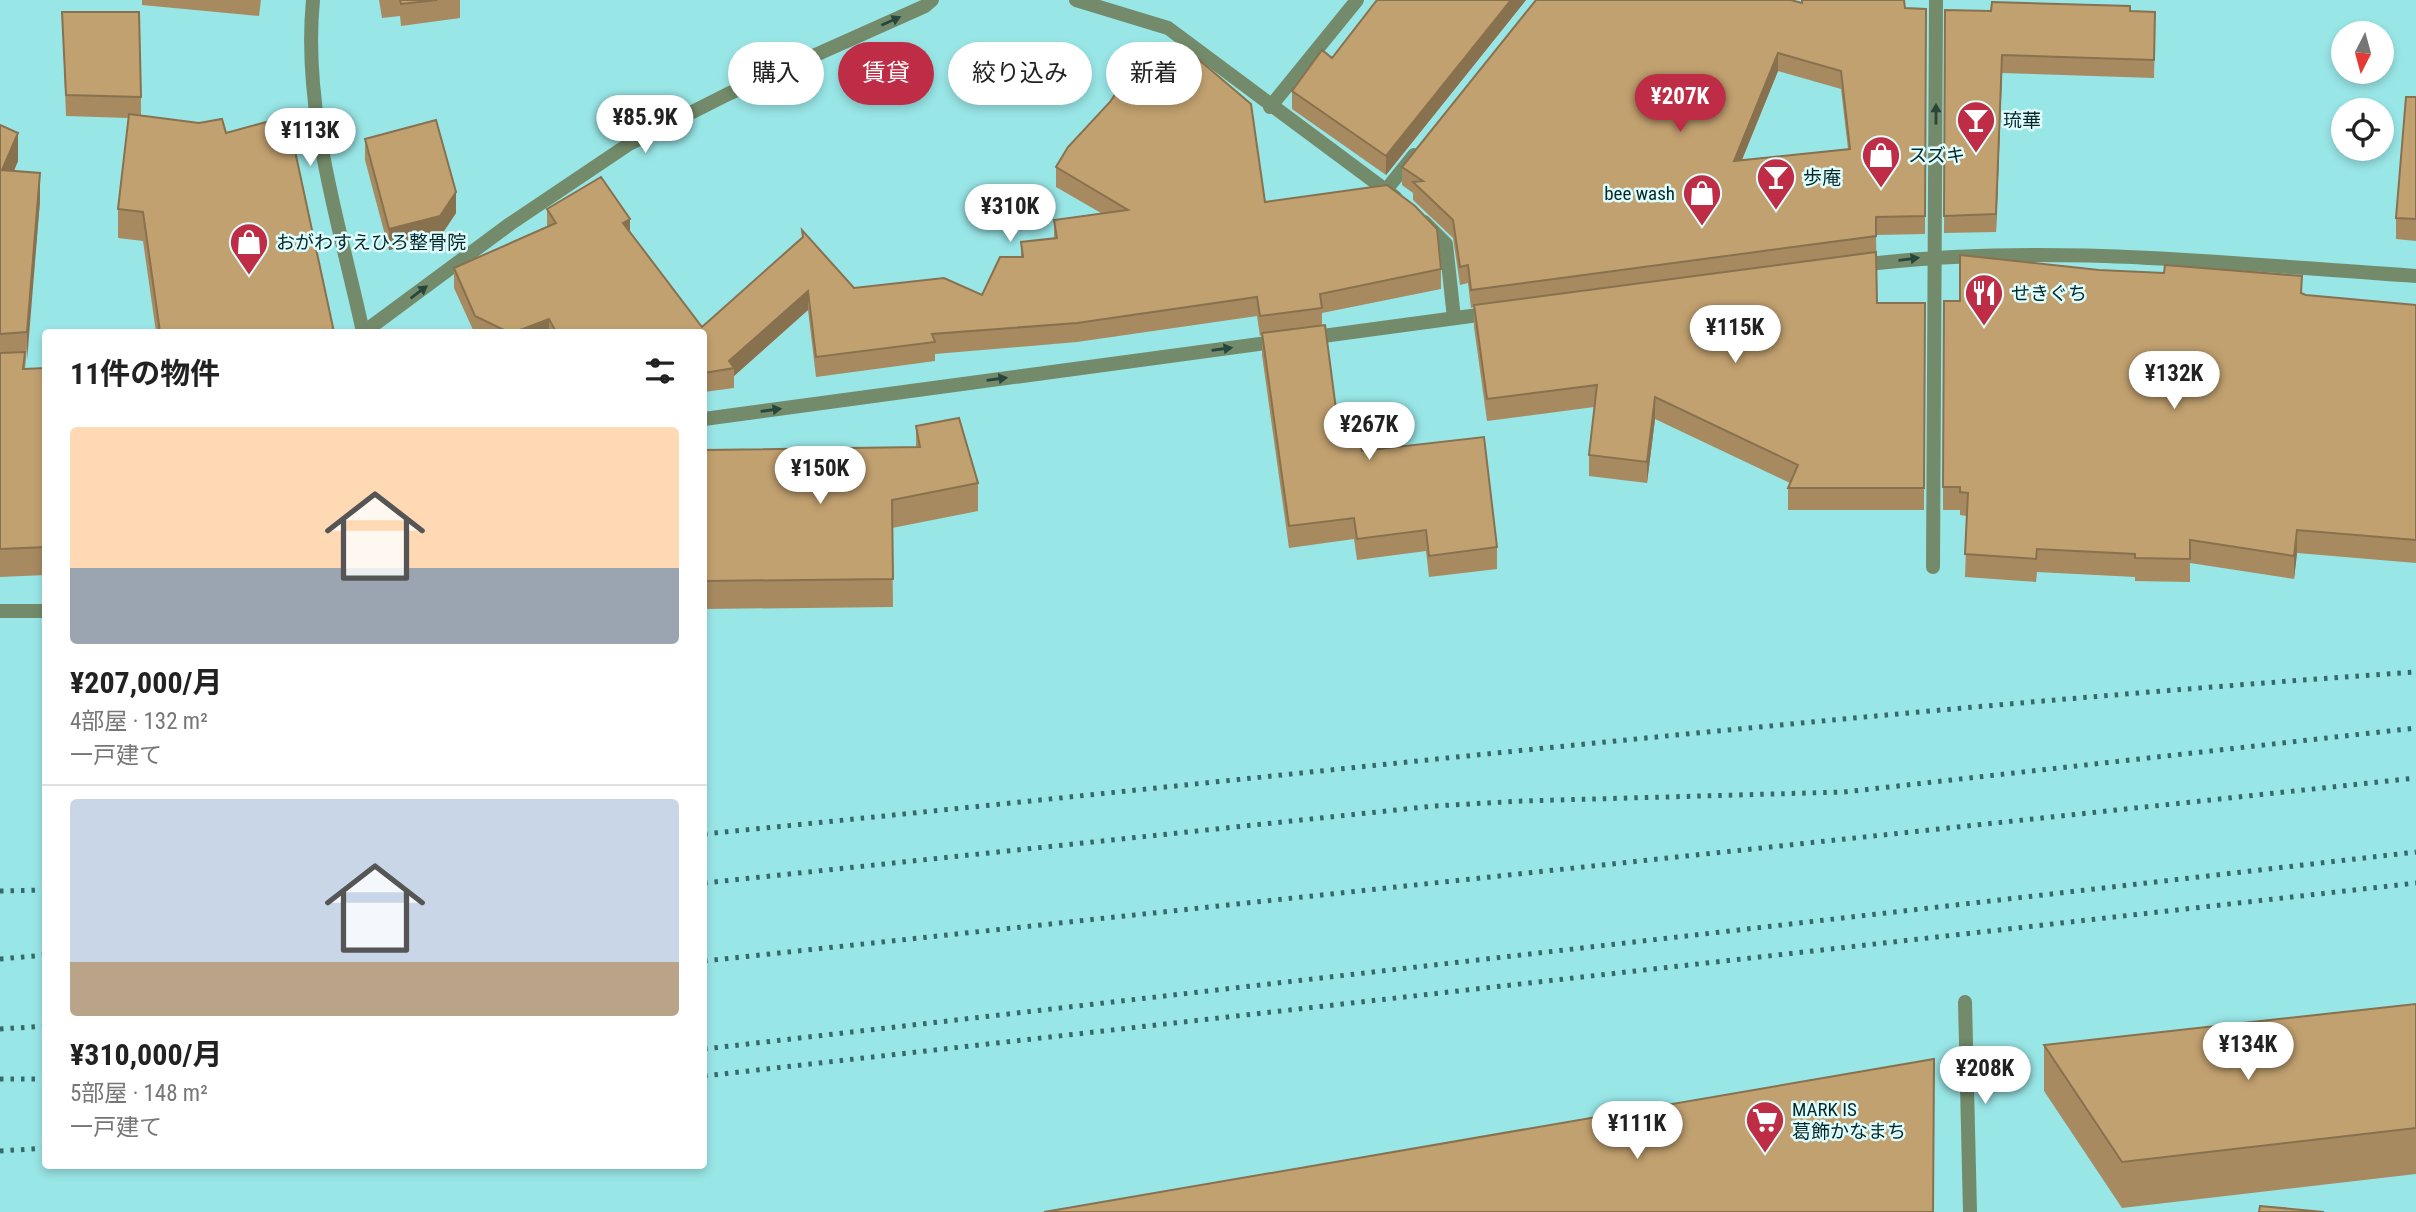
<!DOCTYPE html>
<html lang="ja">
<meta charset="utf-8">
<style>
:root{--surface:#fff;--page:#f6f6f6;--text:#222;--muted:#767676;--line:#e0e0e0;--accent:#be2d45}
body{margin:0;font-family:"Roboto Condensed","Noto Sans JP",sans-serif;background:var(--page);color:var(--text);height:100vh;display:flex;flex-direction:column;font-size:26px;white-space:nowrap}
*{box-sizing:border-box;margin:0}
p{font-size:23px;color:var(--muted)}
.icon{flex:none;width:38px;height:38px;fill:none;stroke:currentColor;stroke-width:2;stroke-linecap:round;stroke-linejoin:round}
.map{position:relative;flex:1;overflow:hidden}
.panel{position:absolute;left:42px;top:329px;width:665px;height:840px;display:flex;flex-direction:column;background:var(--surface);border-radius:7px;box-shadow:0 4px 10px #0003}
.panel>*{flex:none}
.banner{position:absolute;left:728px;top:42px;width:665px;height:63px;display:flex;gap:14px}
.needle{width:46px;rotate:186deg}
.buttons{position:absolute;left:2331px;top:21px;display:grid;gap:14px}
.buttons a{display:grid;place-items:center;width:63px;height:63px;border-radius:50%;background:var(--surface);box-shadow:0 4px 10px #0003;font-size:35px}
.price{position:absolute;translate:-50% -60px;padding:0 16px;border-radius:24px;background:#fff;color:#222;font-size:23px;line-height:46px;filter:drop-shadow(0 2px 4px #0008)}
.price::after{content:'';position:absolute;left:50%;top:42px;width:21px;height:16px;margin-left:-10px;background:inherit;clip-path:polygon(0 0,100% 0,50% 100%)}
.price.selected{background:var(--accent);color:#fff}
ul{padding:0;list-style:none}
li{display:grid;align-content:center;gap:14px;height:371px;padding:0 28px}
li+li{border-top:2px solid var(--line)}
li span{display:grid;place-items:center;height:217px;border-radius:7px;color:#555}
li>.icon{margin-inline-start:auto}
span .icon{width:126px;height:126px;fill:#fffc;stroke-width:1}
li b{font-size:30px}
h2{display:flex;justify-content:space-between;align-items:center;height:84px;padding:0 28px;font-size:30px}
.pill{padding:0 24px;border-radius:32px;background:var(--surface);box-shadow:0 4px 10px #0003;font-size:24px;line-height:63px}
.pill.selected{background:var(--accent);color:#fff}
.map>svg:first-child{display:block}
.lines{fill:none;stroke-linecap:round;stroke-linejoin:round}
.service{stroke:#738b6a;stroke-width:14}
.minor{stroke:#738b6a;stroke-width:14}
.rail{stroke:#38696a;stroke-width:5;stroke-dasharray:3.5 7;stroke-linecap:butt}
.wall{fill:#a78a60;fill-rule:evenodd}
.shaded-wall{fill:#88714e}
.building{fill:#c2a170;stroke:#88714e;stroke-width:2;fill-rule:evenodd}
.oneway{fill:#27463c}
.labels{text-anchor:middle;dominant-baseline:central;stroke-width:5;stroke-linejoin:round;paint-order:stroke}
.poi-label{font-size:19px;fill:#062829;stroke:#e0fdfe;text-anchor:start}
</style>
<div class="map">
<svg width="2416" height="1212" viewBox="0 0 2416 1212">
<rect width="100%" height="100%" fill="#99e6e7"/>
<g class="lines">
<path class="service" d="M1076,0l92,28 227,169
M1270,107l87,-107
M1386,190l28,-35
M1424,222l22,22 8,74
M0,611h46"/>
<path class="minor" d="M313,0c-11,110 27,225 50,332
M1860,265c185,-23 371,-1 556,11
M364,332l146,-108 119,-80 99,-50 197,-88 7,-6
M1308,338l185,-25
M704,419l577,-78
M1933,567l3,-567
M1965,1002l5,210"/>
<path class="rail" d="M704,834c570,-56 1140,-123 1712,-162
M704,883l730,-77 88,-5 322,-9 572,-64
M0,891l46,-1
M0,959l46,-4
M704,961l1712,-183
M0,1029l46,-3
M704,1049l1712,-197
M704,1076l1712,-193
M0,1079h46
M0,1151l46,-3"/>
</g>
<path class="wall" d="M142,0h119l-2,16 -117,-11z
M379,0h81v18l-59,8 -1,-10 -18,2z
M1377,0h149l-140,175 -94,-66v-18l40,-33z
M1802,3l124,6 -1,225 -49,1 1,68h48l-1,207h-136v-22l2,-5 -135,-64 -8,64 -58,-7v-21l5,-48 -107,14 -13,-94v-20l-3,1 -3,-25 -8,2 -7,-47 -40,-38v-7l-11,-8v-18zM1778,71l63,18 7,60 -106,11z
M1945,10l185,1 25,19 -1,48 -152,-5 -6,159 -52,1z
M62,12l79,85v19l85,17 108,199h-178l-13,-91 -25,-3v-29l10,-91 -62,-2z
M2416,97v144l-20,-2v-21z
M0,125l18,36 -4,10 26,30 -15,168 21,-1v207l-46,2z
M365,139l91,74 -16,24 -51,13 -24,-90z
M1056,167l209,35 176,67v20l-119,24v12l18,115 22,11 135,96v22l-68,8 -3,-26 -69,9 -3,-21 -65,9 -27,-193v-20l-2,1 -3,-20 -180,26 -142,12v7l-119,16 -8,-67 -74,66v12l-30,4v-60h-230l-20,-44v-20l93,-40v-19l83,23 72,95 100,-90v-7l52,58 128,7 39,-38v-15l33,-4v-18l47,-7 -45,-26z
M2302,293l4,2 110,10v258l-119,-10 -3,26 -104,-16v19l-55,-1v-4l-98,-5 -1,10 -71,-5 2,-61 -7,-1v-5h-17v-23z
M916,426l62,57v28l-86,17 1,79 -189,2v-159l212,-3z
M2416,1004v170l-294,34 -78,-117v-46z"/>
<path class="shaded-wall" d="M1511,0h15l-140,175v-19z
M1778,53v18l-44,108v-18z
M2002,55v18l-6,159v-18z
M18,133v28l-16,37v-28z
M40,173v28l-13,160v-29z
M456,192v21l-16,24 -51,13v-21z
M630,219v20l-7,-16z
M808,291v19l-74,66v-8l-5,-7z
M549,319v13h-34z
M1655,397v22l-8,64v-21z
M2297,530v23l-3,26v-23z"/>
<path class="building" d="M400,0h37l-36,4z
M1377,0h134l-125,156 -94,-65 30,-41 10,8z
M1536,0h255l11,3v-3h102l1,8 21,1 -1,207 -49,1v19l-405,54 -3,-25 -8,2 -7,-47 -40,-38 10,-1 -21,-14zM1778,53l63,18 9,78 -116,12z
M1992,2l138,4v5l25,1 -1,48 -152,-5 -6,159 -52,2 1,-206 46,1z
M62,12h77l2,85 -75,-2z
M1185,48l66,56 14,98 122,-17 28,21 22,23 4,40 -121,25 2,14 -62,8 -3,-19 -180,26 -145,11 3,8 -119,15 -8,-66 -79,70 5,7 -30,5v-41h-148l-7,-13 -34,13h-7l-33,-16 -21,-48 102,-45 -9,-14 54,-32 29,42 -7,4 79,104 101,-90 -1,-7 52,58 90,-10 38,17 18,-38h23l-2,-15 36,-4 -3,-18 74,-10 -72,-43 12,-20 42,-45 32,-48z
M2406,97h10v122l-20,-1z
M129,114l70,9 23,-4 4,14 55,-15 8,34 6,-1 39,181h-174l-17,-120 -25,-3z
M436,120l20,72 -16,24 -51,13 -24,-90z
M0,125l18,8 -16,37 38,3 -13,159 -27,2z
M1876,252l1,51h48l-1,185h-136l10,-23 -143,-68 -8,65 -58,-7 8,-70 -110,14 -13,-94z
M1960,255l139,15 65,3 1,-8 137,11 -1,17 5,2 110,10v235l-119,-10 -3,26 -104,-16v19l-55,-1v-4l-98,-5 -1,10 -71,-5 3,-61 -8,-1v-5h-17l1,-186h16z
M1325,325l15,115 19,-3 3,14 122,-14 13,110 -68,9 -3,-26 -69,9 -3,-21 -65,8 -27,-193z
M25,352l-2,17 23,-1v179l-46,2v-196z
M959,418l19,65 -86,17 1,79 -189,2v-131l216,-3 -4,-21z
M2416,1004v124l-294,34 -78,-117z
M1934,1059l-1,153h-889z
M2260,1206l64,6h-65z"/>
<defs><path id="oneway-solid" d="M-6-.8H1V-3.2L6.5 0L1 3.2V.8H-6Z" transform="scale(1.75)"/></defs>
<g class="oneway">
<use href="#oneway-solid" transform="translate(891 21) rotate(-24)"/>
<use href="#oneway-solid" transform="translate(1936 114) rotate(-90)"/>
<use href="#oneway-solid" transform="translate(1909 259) rotate(-7)"/>
<use href="#oneway-solid" transform="translate(419 292) rotate(-37)"/>
<use href="#oneway-solid" transform="translate(1222 349) rotate(-8)"/>
<use href="#oneway-solid" transform="translate(997 379) rotate(-8)"/>
<use href="#oneway-solid" transform="translate(771 410) rotate(-8)"/>
</g>
<defs>
<g id="bar-pin" transform="scale(2.0125)"><path d="M0 17L-7.5 6A9.5 9.5 0 1 1 7.5 6Z" fill="#be2d45" stroke="#e0fdfe"/><path d="M-6-5H6L.8 .8V4.5H3.5V6h-7V4.5H-.8V.8Z" fill="#fff"/></g>
<g id="shop-pin" transform="scale(2.0125)"><path d="M0 17L-7.5 6A9.5 9.5 0 1 1 7.5 6Z" fill="#be2d45" stroke="#e0fdfe"/><path d="M-5-2.5h2.3a2.7 3.5 0 0 1 5.4 0H5L5.5 6h-11ZM-1.5-2.5h3a1.5 2.3 0 0 0-3 0Z" fill="#fff"/></g>
<g id="restaurant-pin" transform="scale(2.0125)"><path d="M0 17L-7.5 6A9.5 9.5 0 1 1 7.5 6Z" fill="#be2d45" stroke="#e0fdfe"/><path d="M-5-6h1v4h1v-4h1v4h1v-4h1v5L-1.5 .5V6h-2V.5L-5-1ZM5-6V6H3V1.5H1.5Q1.5-4 5-6Z" fill="#fff"/></g>
<g id="supermarket-pin" transform="scale(2.0125)"><path d="M0 17L-7.5 6A9.5 9.5 0 1 1 7.5 6Z" fill="#be2d45" stroke="#e0fdfe"/><path d="M-6-5.5h2.5l.6 2H6L4.5 2H-2.5L-4.4-4H-6ZM-1.5 3.2a1.3 1.3 0 1 0 .1 0ZM3 3.2a1.3 1.3 0 1 0 .1 0Z" fill="#fff"/></g>
</defs>
<g fill-rule="evenodd">
<use href="#bar-pin" x="1976" y="120"/>
<use href="#shop-pin" x="1881" y="155"/>
<use href="#bar-pin" x="1776" y="177"/>
<use href="#shop-pin" x="1702" y="193"/>
<use href="#shop-pin" x="249" y="242"/>
<use href="#restaurant-pin" x="1984" y="293"/>
<use href="#supermarket-pin" x="1765" y="1120"/>
</g>
<g class="labels">
<g class="poi-label">
<text x="2003" y="120">琉華</text>
<text x="1908" y="155">スズキ</text>
<text x="1803" y="177">歩庵</text>
<text x="1675" y="193" text-anchor="end">bee wash</text>
<text x="276" y="242">おがわすえひろ整骨院</text>
<text x="2011" y="293">せきぐち</text>
<text x="1792" y="1109">MARK IS<tspan x="1792" dy="22">葛飾かなまち</tspan></text>
</g>
</g>
</svg>
<div class="buttons">
<a><svg class="needle" viewBox="-14 -14 28 28"><path d="M0-13l5 13h-10z" fill="#e53935"/><path d="M0 13l5-13h-10z" fill="#767676"/></svg></a>
<a><svg class="icon" aria-label="locate" viewBox="0 0 24 24"><circle cx="12" cy="12" r="6"/><path d="M12 2v4M12 18v4M2 12h4M18 12h4"/></svg></a>
</div>
<b class="price selected" style="left:1680px;top:134px">¥207K</b>
<b class="price" style="left:645px;top:155px">¥85.9K</b>
<b class="price" style="left:310px;top:168px">¥113K</b>
<b class="price" style="left:1010px;top:244px">¥310K</b>
<b class="price" style="left:1735px;top:365px">¥115K</b>
<b class="price" style="left:2174px;top:411px">¥132K</b>
<b class="price" style="left:1369px;top:462px">¥267K</b>
<b class="price" style="left:820px;top:506px">¥150K</b>
<b class="price" style="left:2248px;top:1082px">¥134K</b>
<b class="price" style="left:1985px;top:1106px">¥208K</b>
<b class="price" style="left:1637px;top:1161px">¥111K</b>
<div class="banner">
<a class="pill">購入</a>
<a class="pill selected">賃貸</a>
<a class="pill">絞り込み</a>
<a class="pill">新着</a>
</div>
<section class="panel">
<h2>11件の物件<svg class="icon" aria-label="filters" viewBox="0 0 24 24"><path d="M4 7h16M4 17h16"/><circle cx="9" cy="7" r="2"/><circle cx="15" cy="17" r="2"/></svg></h2>
<ul>
<li><span style="background:linear-gradient(#ffd9b3 65%,#9aa5b1 0)"><svg class="icon" aria-label="home" viewBox="0 0 24 24"><path d="M3 11l9-7 9 7M6 9v11h12V9"/></svg></span><div><b>¥207,000/月</b><p>4部屋 · 132 m²</p><p>一戸建て</p></div></li>
<li><span style="background:linear-gradient(#c9d6e8 75%,#b9a48a 0)"><svg class="icon" aria-label="home" viewBox="0 0 24 24"><path d="M3 11l9-7 9 7M6 9v11h12V9"/></svg></span><div><b>¥310,000/月</b><p>5部屋 · 148 m²</p><p>一戸建て</p></div></li>
</ul>
</section>
</div>
